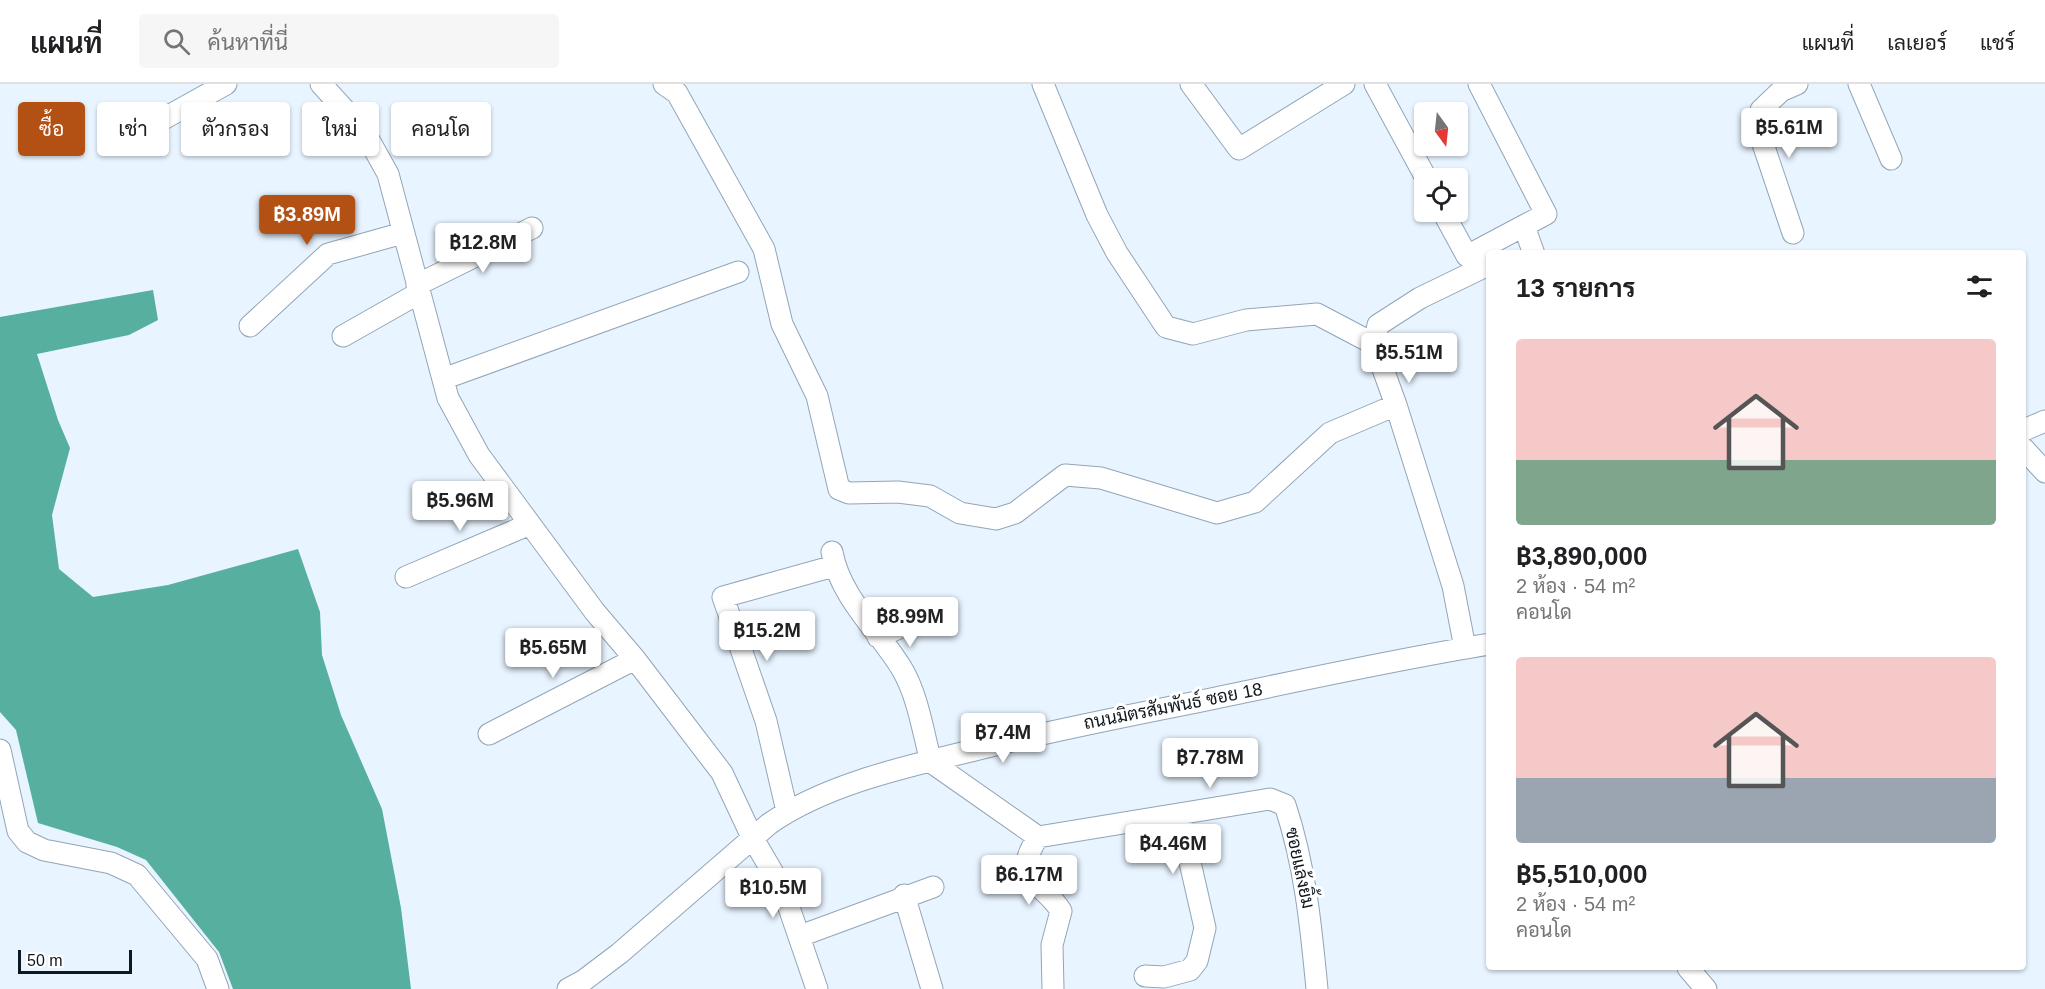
<!DOCTYPE html>
<html lang="th">
<meta charset="utf-8">
<style>
:root{--surface:#fff;--page:#f6f6f6;--text:#202124;--muted:#757577;--line:#e0e0e0;--accent:#b35115}
body{margin:0;font-family:Arial,Sarabun,sans-serif;background:var(--page);color:var(--text);height:100vh;display:flex;flex-direction:column;font-size:22px;white-space:nowrap}
*{box-sizing:border-box;margin:0}
p{font-size:20px;color:var(--muted)}
.icon{flex:none;width:33px;height:33px;fill:none;stroke:currentColor;stroke-width:2;stroke-linecap:round;stroke-linejoin:round}
.map{position:relative;flex:1;overflow:hidden}
.drawer{position:absolute;left:1486px;top:166px;width:540px;height:720px;display:flex;flex-direction:column;background:var(--surface);border-radius:6px;box-shadow:0 2px 4px #0004}
.drawer>*{flex:none}
.banner{position:absolute;left:18px;top:18px;width:570px;height:54px;display:flex;gap:12px}
.needle{width:39px;rotate:165deg}
.fabs{position:absolute;left:1414px;top:18px;display:grid;gap:12px}
.fabs a{display:grid;place-items:center;width:54px;height:54px;border-radius:6px;background:var(--surface);box-shadow:0 2px 4px #0004;font-size:30px}
.scale{position:absolute;left:18px;bottom:15px;width:114px;box-sizing:border-box;padding-left:6px;border:3px solid #10181e;border-top:0;font-size:16px;line-height:21px;white-space:nowrap;color:#10181e;-webkit-text-stroke:4px #fff;paint-order:stroke}
.price{position:absolute;translate:-50% -51px;padding:0 14px;border-radius:6px;background:#fff;color:#222;font-size:20px;line-height:39px;filter:drop-shadow(0 2px 3px #0008)}
.price::after{content:'';position:absolute;left:50%;top:36px;width:18px;height:14px;margin-left:-9px;background:inherit;clip-path:polygon(0 0,100% 0,50% 100%)}
.price.selected{background:var(--accent);color:#fff}
ul{padding:0;list-style:none}
li{display:grid;align-content:center;gap:12px;height:318px;padding:0 30px}
li span{display:grid;place-items:center;height:186px;border-radius:6px;color:#555}
li>.icon{margin-inline-start:auto}
span .icon{width:108px;height:108px;fill:#fffc;stroke-width:1}
li b{font-size:26px}
h2{display:flex;justify-content:space-between;align-items:center;height:72px;padding:0 30px;font-size:26px}
.chip{padding:0 21px;border-radius:6px;background:var(--surface);box-shadow:0 2px 4px #0004;font-size:21px;line-height:54px}
.chip.selected{background:var(--accent);color:#fff}
header{display:flex;align-items:center;gap:36px;box-sizing:border-box;height:84px;padding:0 30px;background:var(--surface);border-bottom:2px solid var(--line)}
header strong{font-size:28px}
nav{display:flex;gap:33px;margin-inline-start:auto;font-size:21px}
.search{width:420px;height:54px;background:var(--page);display:flex;align-items:center;gap:15px;box-sizing:border-box;padding:0 21px;border-radius:6px;color:var(--muted);font-size:22px}
.map>svg:first-child{display:block}
.water{fill:#56af9f}
.lines{fill:none;stroke-linecap:round;stroke-linejoin:round}
.minor-casing{stroke:#92a5b6;stroke-width:23}
.minor{stroke:#fff;stroke-width:21}
.labels{text-anchor:middle;dominant-baseline:central;stroke-width:6;stroke-linejoin:round;paint-order:stroke}
.street-label{font-size:18px;fill:#10181e;stroke:#fff}
</style>
<header>
<strong>แผนที่</strong>
<div class="search"><svg class="icon" aria-label="search" viewBox="0 0 24 24"><circle cx="10" cy="10" r="6"/><path d="M15 15l6 6"/></svg>ค้นหาที่นี่</div>
<nav><a>แผนที่</a><a>เลเยอร์</a><a>แชร์</a></nav>
</header>
<div class="map">
<svg width="2045" height="905" viewBox="0 0 2045 905">
<rect width="100%" height="100%" fill="#e8f4ff"/>
<path class="water" d="M153,206l5,30 -29,15 -92,19 21,66 12,28 -18,67 7,54 34,28 75,-12 130,-36 22,63 2,43 19,60 41,94 19,99 10,81h-178l-14,-37 -73,-92 -29,-13 -79,-24 -22,-93 -16,-18v-395z"/>
<g class="lines">
<g class="minor-casing">
<path id="minor" d="M321,0l43,47 24,43 60,224 31,57 116,157 40,47 87,114 30,64 31,53 34,99
M664,0l13,9 87,156 18,75 35,72 22,93 10,4 49,-1 32,4 30,17 36,6 19,-6 50,-38 36,3 116,35 38,-11 75,-69 66,-28
M1043,0l54,131 20,38 49,74 27,7 53,-14 71,-6 57,30
M1191,0l48,65 105,-65
M1375,0l51,94
M1859,0l32,75
M147,44l79,-44
M1443,128l24,44 79,-42 -67,-130
M1524,142l10,28
M1793,149l-33,-98 1,-25 20,-19 16,-7
M417,201l115,-57
M250,242l78,-72 75,-21
M343,252l76,-43
M443,295l295,-107
M2024,346l21,-9
M2024,365l21,23
M832,468c8,45 47,79 70,117 16,27 21,63 29,93l107,75 232,-38 15,6c20,60 26,121 32,184
M406,493l124,-53
M878,553l28,-12 14,-16
M1465,564l-12,-62 -57,-181 -22,-61 4,-19 42,-27 66,-32v-20
M489,650l146,-75
M0,666l18,81 9,11 17,8 67,13 26,12 70,84 11,30
M787,727l-21,-90 -43,-124 111,-31
M1038,753c-29,44 5,44 23,74l-9,34 1,44
M904,811l28,94
M800,852l133,-49
M1688,884l18,21
M1145,892l19,1 26,-7 7,-9 8,-33 -26,-114
M568,905l15,-8 37,-28 149,-129c61,-43 150,-60 222,-78 81,-20 163,-35 244,-52 85,-18 169,-36 255,-50"/>
</g>
<use href="#minor" class="minor"/>
</g>
<g class="labels">
<g class="street-label">
<text transform="translate(1173 622) rotate(-11)">ถนนมิตรสัมพันธ์ ซอย 18</text>
<text transform="translate(1300 784) rotate(78)">ซอยแล้งยิ้ม</text>
</g>
</g>
</svg>
<div class="fabs">
<a><svg class="needle" viewBox="-14 -14 28 28"><path d="M0-13l5 13h-10z" fill="#e53935"/><path d="M0 13l5-13h-10z" fill="#757577"/></svg></a>
<a><svg class="icon" aria-label="locate" viewBox="0 0 24 24"><circle cx="12" cy="12" r="6"/><path d="M12 2v4M12 18v4M2 12h4M18 12h4"/></svg></a>
</div>
<div class="scale">50 m</div>
<b class="price" style="left:1789px;top:75px">฿5.61M</b>
<b class="price selected" style="left:307px;top:162px">฿3.89M</b>
<b class="price" style="left:483px;top:190px">฿12.8M</b>
<b class="price" style="left:1409px;top:300px">฿5.51M</b>
<b class="price" style="left:460px;top:448px">฿5.96M</b>
<b class="price" style="left:910px;top:564px">฿8.99M</b>
<b class="price" style="left:767px;top:578px">฿15.2M</b>
<b class="price" style="left:553px;top:595px">฿5.65M</b>
<b class="price" style="left:1003px;top:680px">฿7.4M</b>
<b class="price" style="left:1210px;top:705px">฿7.78M</b>
<b class="price" style="left:1173px;top:791px">฿4.46M</b>
<b class="price" style="left:1029px;top:822px">฿6.17M</b>
<b class="price" style="left:773px;top:835px">฿10.5M</b>
<div class="banner">
<a class="chip selected">ซื้อ</a>
<a class="chip">เช่า</a>
<a class="chip">ตัวกรอง</a>
<a class="chip">ใหม่</a>
<a class="chip">คอนโด</a>
</div>
<section class="drawer">
<h2>13 รายการ<svg class="icon" aria-label="filters" viewBox="0 0 24 24"><path d="M4 7h16M4 17h16"/><circle cx="9" cy="7" r="2"/><circle cx="15" cy="17" r="2"/></svg></h2>
<ul>
<li><span style="background:linear-gradient(#f6c9c9 65%,#7fa58c 0)"><svg class="icon" aria-label="home" viewBox="0 0 24 24"><path d="M3 11l9-7 9 7M6 9v11h12V9"/></svg></span><div><b>฿3,890,000</b><p>2 ห้อง · 54 m²</p><p>คอนโด</p></div></li>
<li><span style="background:linear-gradient(#f6c9c9 65%,#9aa5b1 0)"><svg class="icon" aria-label="home" viewBox="0 0 24 24"><path d="M3 11l9-7 9 7M6 9v11h12V9"/></svg></span><div><b>฿5,510,000</b><p>2 ห้อง · 54 m²</p><p>คอนโด</p></div></li>
</ul>
</section>
</div>
